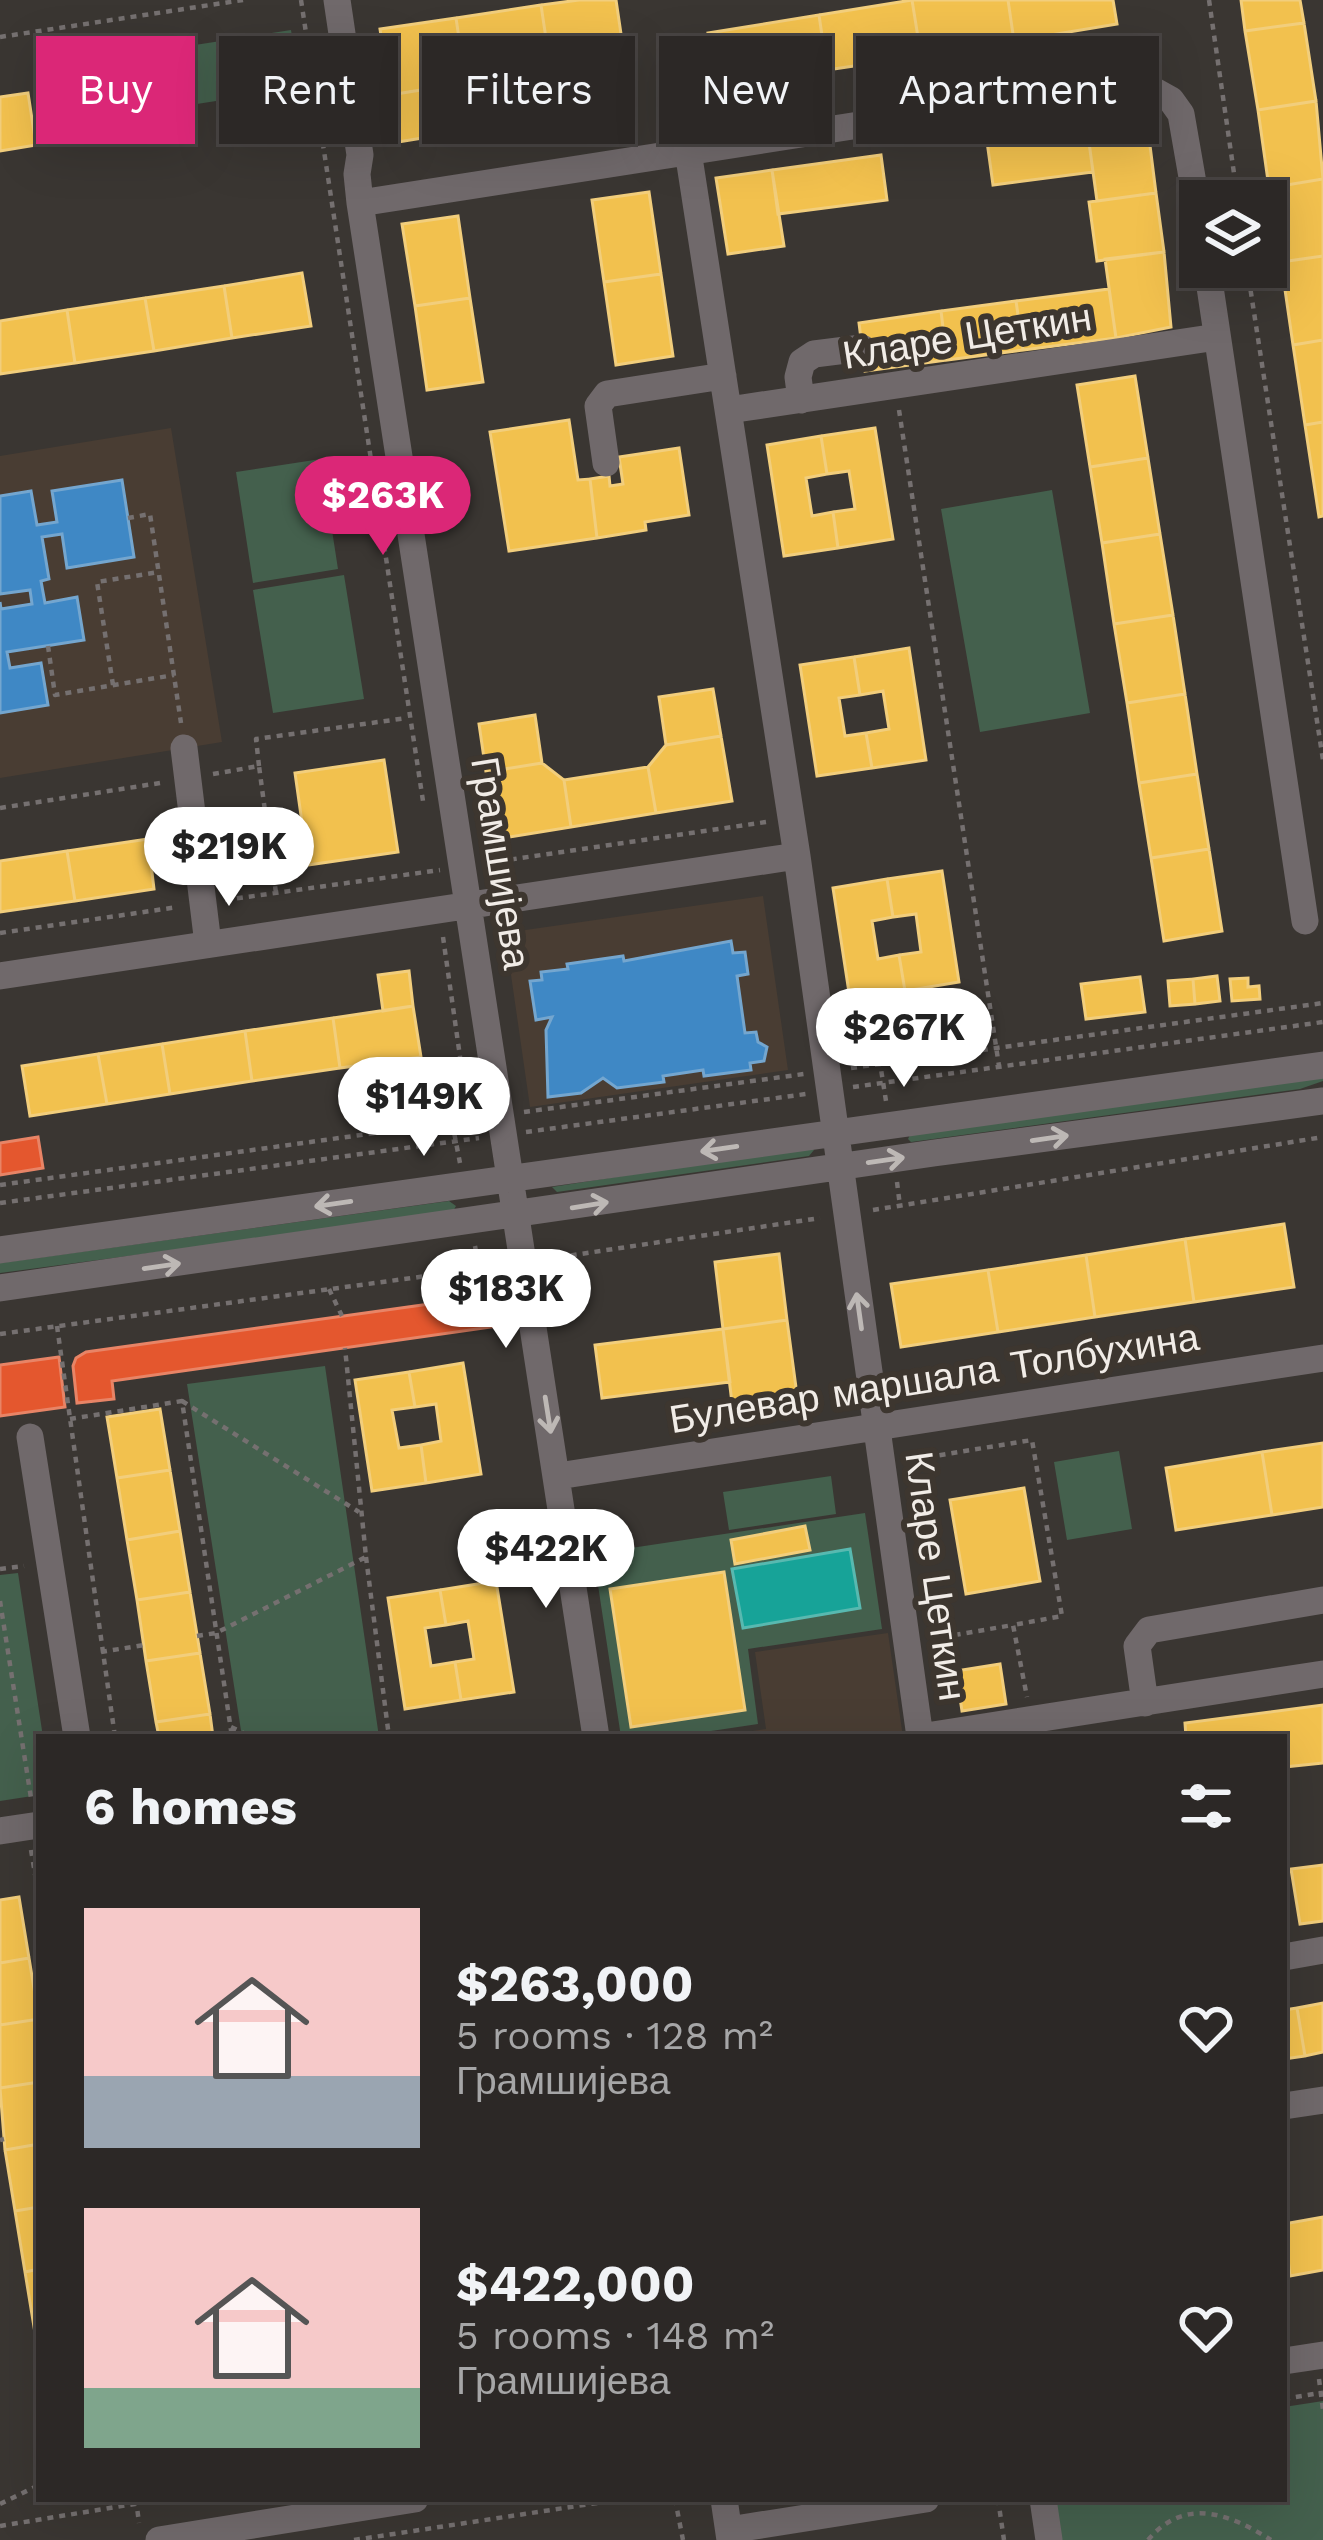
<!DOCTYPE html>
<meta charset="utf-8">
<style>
:root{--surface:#2c2826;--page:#34302e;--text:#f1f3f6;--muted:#a6a6a7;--line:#484443;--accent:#db2777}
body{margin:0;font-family:"Work Sans",sans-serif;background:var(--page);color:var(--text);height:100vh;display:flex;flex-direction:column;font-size:45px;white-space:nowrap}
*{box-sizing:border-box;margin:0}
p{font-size:39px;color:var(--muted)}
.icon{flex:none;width:66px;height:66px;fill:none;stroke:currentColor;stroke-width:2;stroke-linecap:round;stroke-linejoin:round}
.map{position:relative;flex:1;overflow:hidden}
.sheet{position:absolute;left:36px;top:1734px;width:1251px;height:768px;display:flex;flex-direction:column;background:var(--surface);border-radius:0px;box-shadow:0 12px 48px #0002,0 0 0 3px var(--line)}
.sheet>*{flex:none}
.guide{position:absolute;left:36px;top:36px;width:1251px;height:108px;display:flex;gap:24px}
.tools{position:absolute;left:1179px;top:180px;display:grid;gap:24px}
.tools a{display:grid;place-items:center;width:108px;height:108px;border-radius:0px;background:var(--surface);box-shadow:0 12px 48px #0002,0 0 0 3px var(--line);font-size:60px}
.price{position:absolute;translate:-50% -102px;padding:0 27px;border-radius:42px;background:#fff;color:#222;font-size:39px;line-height:78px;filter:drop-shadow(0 3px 6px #0008)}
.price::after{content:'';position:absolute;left:50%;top:72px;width:36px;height:27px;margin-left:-18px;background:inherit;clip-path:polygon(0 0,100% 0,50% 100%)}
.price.active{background:var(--accent);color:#fff}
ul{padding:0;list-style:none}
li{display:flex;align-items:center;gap:36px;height:300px;padding:0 48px}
li span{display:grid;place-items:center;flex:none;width:336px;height:240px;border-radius:0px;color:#555}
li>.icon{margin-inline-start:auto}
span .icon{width:144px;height:144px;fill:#fffc;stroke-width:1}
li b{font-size:51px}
h2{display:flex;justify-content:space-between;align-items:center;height:144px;padding:0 48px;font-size:51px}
.tag{padding:0 42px;border-radius:0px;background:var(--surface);box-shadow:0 12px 48px #0002,0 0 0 3px var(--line);font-size:42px;line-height:108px}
.tag.active{background:var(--accent);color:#fff}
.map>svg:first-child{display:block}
.built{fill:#493d33}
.green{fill:#44604d}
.homes{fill:#f2c14e;stroke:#f2ce7c;stroke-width:3}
.shops{fill:#e4572e;stroke:#e88466;stroke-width:3}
.schools{fill:#3f88c5;stroke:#74a6cf;stroke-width:3}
.public{fill:#17a398;stroke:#58b9b0;stroke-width:3}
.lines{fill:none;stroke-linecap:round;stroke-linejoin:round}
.path{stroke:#757070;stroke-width:4.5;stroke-dasharray:6 6;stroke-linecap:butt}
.minor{stroke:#70696b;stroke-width:27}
.oneway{stroke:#bdb8b5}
.labels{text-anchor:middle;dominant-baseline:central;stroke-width:12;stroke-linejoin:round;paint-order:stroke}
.street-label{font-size:39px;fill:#f1ece7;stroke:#3d362f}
</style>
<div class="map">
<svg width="1323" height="2540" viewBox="0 0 1323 2540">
<rect width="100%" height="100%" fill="#3a3632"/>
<path class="built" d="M171,428l51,314 -222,36v-322z
M763,896l25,174 -258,37 -25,-174z
M888,1633l15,104h-189l52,-8 -11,-77z"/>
<path class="green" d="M291,30l9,58 -199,31 -9,-58z
M321,459l17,110 -85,14 -17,-111z
M1052,490l38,223 -110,19 -39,-223z
M344,575l20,124 -91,14 -20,-123z
M1323,1073v8l-23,8 -389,53 -3,-3 2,-4z
M811,1146l3,4 -5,6 -252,36 -5,-5z
M449,1201l7,5 -4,7 -452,60v-10z
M325,1366l54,371h-137l-55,-353z
M1119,1451l13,78 -65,11 -13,-78z
M831,1476l5,38 -107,16 -6,-38z
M865,1513l17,116 -134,20 10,75 -87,13h-50l-30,-198 37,-6 3,15z
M18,1573l25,164h-4v58l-39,6v-226z
M1323,2401v139h-262l-6,-41h229v-92z"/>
<path class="homes" d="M579,0h37l9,61 -56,8 -21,-17 -7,-47z
M912,0l9,56 -94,14 -8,-55z
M912,0h96l6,41 -93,15z
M1008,0h105l4,24 -103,17z
M1241,0h59l4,23 -59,8z
M541,5l7,47 -85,13 -7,-47z
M819,15l8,55 -110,18 -9,-55z
M456,18l7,47 -18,21 -55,9 -10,-66z
M1304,23l12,78 -58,9 -13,-79z
M625,61l7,46 -56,9 -7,-47z
M445,86l8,47 -55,9 -8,-47z
M28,93l8,52 -36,6v-54z
M1316,101l7,78 -54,9 -11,-78z
M1139,106l7,8 10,79 -59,8 -12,-88z
M1085,113l8,59 -100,13 -8,-58z
M881,155l6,45 -109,14 -6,-44z
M772,170l12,76 -56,8 -12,-76z
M1323,179v77l-42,6 -12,-74z
M649,192l12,82 -57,8 -12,-82z
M1156,193l8,59 -67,9 -8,-59z
M458,216l12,82 -55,8 -13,-82z
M1164,252l7,75 -55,11 -11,-79z
M1323,256v84l-30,5 -12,-83z
M302,273l9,53 -79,12 -8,-52z
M661,274l12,82 -57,9 -12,-83z
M224,286l8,52 -78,13 -9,-53z
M1109,289l7,49 -93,12 -7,-49z
M145,298l9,53 -79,12 -8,-53z
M470,298l13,84 -56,8 -12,-84z
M1016,301l7,49 -76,10 -6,-49z
M67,310l8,53 -75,11v-53z
M941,311l6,49 -82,11 -6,-48z
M1323,340v82l-18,3 -12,-80z
M1135,376l13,82 -58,9 -13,-82z
M569,420l9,60 12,-1 7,59 -88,13 -19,-119z
M1323,422v94l-4,1 -14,-92z
M875,428l18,111 -55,9 -5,-36 22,-3 -6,-38 -22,3 -6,-38z
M821,436l6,38 -21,4 6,38 21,-4 5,36 -54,8 -17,-111z
M679,448l10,67 -44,7 1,8 -49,8 -7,-59 19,-3 1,10 13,-2 -4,-27z
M1148,458l12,76 -58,9 -12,-76z
M1160,534l13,81 -59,9 -12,-81z
M1173,615l12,79 -58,9 -13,-79z
M909,648l17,112 -54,8 -6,-35 23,-4 -6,-38 -23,4 -6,-38z
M854,657l6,38 -21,3 6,38 21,-3 6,35 -55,8 -17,-111z
M713,689l8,47 -55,9 -7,-48z
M1185,694l12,80 -58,9 -12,-80z
M535,715l7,48 -56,9 -7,-48z
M721,736l11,65 -76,12 -8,-46 18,-22z
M384,760l14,92 -90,13 -13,-92z
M542,763l22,17 7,47 -74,12 -11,-67z
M648,767l8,46 -85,14 -7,-47z
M1197,774l12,75 -58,9 -12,-75z
M148,839l6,50 -79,12 -8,-50z
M1209,849l13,82 -58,10 -13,-83z
M67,851l8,50 -75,11v-51z
M942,871l17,111 -54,9 -6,-36 22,-3 -5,-38 -23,3 -6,-38z
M887,879l6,38 -21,4 6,38 21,-4 6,36 -55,8 -17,-111z
M409,971l4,35 -30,5 -5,-36z
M1217,976l3,25 -25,3 -2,-25z
M1140,977l5,35 -59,7 -5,-35z
M1248,978v9l11,-1 1,13 -28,2 -2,-22z
M1193,979l2,25 -25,2 -2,-25z
M413,1006l8,51 -81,11 -7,-50z
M333,1018l7,50 -88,13 -7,-50z
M245,1031l7,50 -82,13 -8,-50z
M162,1044l8,50 -63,10 -9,-50z
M98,1054l9,50 -77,12 -8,-50z
M1284,1224l10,63 -100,15 -9,-63z
M1185,1239l9,63 -99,15 -9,-62z
M779,1254l8,66 -64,9 -8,-67z
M1086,1255l9,62 -97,15 -10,-62z
M988,1270l10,62 -97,15 -10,-63z
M787,1320l10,75 -65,8 -9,-74z
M723,1329l7,53 -128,16 -7,-53z
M463,1363l18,111 -55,9 -5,-38 20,-4 -5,-37 -21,3 -6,-35z
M409,1372l6,35 -23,3 7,38 22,-3 5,38 -54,8 -17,-111z
M160,1409l10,61 -53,8 -10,-61z
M1323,1443v64l-51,8 -10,-63z
M1262,1452l10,63 -96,15 -10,-62z
M170,1470l10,61 -53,9 -10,-62z
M1024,1488l16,93 -74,13 -16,-94z
M805,1526l5,24 -75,14 -4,-24z
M180,1531l10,61 -53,8 -10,-60z
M724,1572l21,138 -114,17 -21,-138z
M496,1581l18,111 -53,8 -6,-38 19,-3 -6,-38 -22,4 -6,-35z
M440,1590l6,35 -21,3 6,38 24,-4 6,38 -56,9 -17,-111z
M190,1592l10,61 -54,8 -9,-61z
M200,1653l10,61 -54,8 -10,-61z
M1000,1664l6,40 -44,7 -6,-40z
M1323,1705v58l-39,4v-30h-98l-1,-14z
M210,1714l3,23h-54l-3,-15z
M1323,1865v56l-23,3 -9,-55z
M19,1897l10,61 -29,5v-63z
M29,1958l10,61 -39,6v-62z
M1323,2003v49l-18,4 -8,-48z
M1297,2008l8,48 -21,3v-49z
M39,2019v63l-39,6v-63z
M39,2082v62l-34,6 -5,-62z
M39,2144v63l-24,4 -10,-61z
M39,2207v62l-14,3 -10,-61z
M1323,2217v53l-33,6 -6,-52z
M39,2269v63l-4,1 -10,-61z"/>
<path class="shops" d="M38,1137l5,31 -43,7v-32z
M494,1295l4,31 -386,55 2,18 -37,4 -4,-37 3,-8 10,-6z
M59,1357l6,50 -65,9v-51z"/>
<path class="schools" d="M122,480l12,77 -67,11 -5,-34 -20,3 7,42 -8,2 4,22 32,-6 7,43 -77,12 3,16 31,-5 7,42 -48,8v-111l1,7 31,-5 -2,-14 -30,4v-98l31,-5 6,34 20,-3 -5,-31z
M731,941l2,12 12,-1 3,22 -11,2 8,57 11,-1 2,10 9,5 -3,14 -14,2 1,7 -47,6 -1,-6 -40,6 1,6 -47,6 -14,-10 -22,15 -33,4 -2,-67 6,-13 -16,3 -6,-39 12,-1 -1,-8 27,-3 -1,-5 56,-8 1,5z"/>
<path class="public" d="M850,1549l10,59 -117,20 -11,-59z"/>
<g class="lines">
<path class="path" d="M301,0l122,801
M1209,0l29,201
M0,37l243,-37
M1247,267l76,493
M899,410l100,656
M128,518l22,-4 31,209
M48,646l7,49 119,-20
M113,685l-16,-103 62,-10
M259,766l-3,-27 151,-21
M213,774l46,-8 17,127
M0,808l160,-25
M487,863l279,-41
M225,900l215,-30
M0,933l178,-26
M443,937l26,183 8,-1
M872,1012l14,89
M851,1068l472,-65
M853,1087l470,-65
M524,1112l280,-38
M452,1122l8,41
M526,1132l280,-38
M897,1182l3,24
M0,1185l469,-65
M0,1203l479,-65
M873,1210l450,-73
M475,1246l4,22
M547,1259l273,-41
M329,1289l13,27
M57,1326l58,411
M0,1334l500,-68
M182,1401l177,111
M70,1419l112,-18 50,336
M904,1461l128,-21 30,176 -49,9
M366,1557l23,180
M0,1569l24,-3
M0,1601l31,197
M197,1636l19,-3 150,-76 -21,-209
M931,1639l82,-14 14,72
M101,1652l43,-7
M231,1727l21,10
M31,1850l8,48
M0,2140l4,-1
M1319,2379l4,31
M1284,2399l36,-6
M136,2499l3,24
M675,2499l8,41
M998,2499l6,41
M0,2504l39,-19
M0,2526l165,-27
M354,2540l269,-41
M1148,2540c37,-44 82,-26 123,0"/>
<path class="minor" d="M337,0l23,155 -3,19 3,29 236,1534
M688,151l109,705 123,881 403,-63
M360,203l563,-88 221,-30 27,15 10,14 19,109
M1207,267l98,654
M801,400l-3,-23 4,-15 12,-8 48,-6
M729,410l488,-73
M606,463l-8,-57 9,-12 116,-18
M184,748l24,196
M0,976l797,-120
M0,1250l1323,-185
M0,1288l934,-135 389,-52
M30,1437l47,300
M558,1476l765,-118
M1145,1703l-8,-57 12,-16 174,-30
M0,1831l39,-6
M1284,1957l39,-7
M1284,2106l39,-6
M1284,2361l39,-6
M724,2499l6,41
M1043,2499l6,41
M729,2530l197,-31
M159,2540l256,-41"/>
</g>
<defs><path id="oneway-shaft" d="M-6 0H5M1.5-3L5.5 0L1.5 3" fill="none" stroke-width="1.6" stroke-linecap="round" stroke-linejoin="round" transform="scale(3)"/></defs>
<g class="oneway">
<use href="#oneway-shaft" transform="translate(1050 1138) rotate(-8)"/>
<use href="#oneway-shaft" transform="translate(719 1149) rotate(172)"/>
<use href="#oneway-shaft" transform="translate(886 1160) rotate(-8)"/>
<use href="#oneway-shaft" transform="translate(333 1204) rotate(172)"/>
<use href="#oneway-shaft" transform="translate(590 1205) rotate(-9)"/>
<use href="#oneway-shaft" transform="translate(162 1266) rotate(-8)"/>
<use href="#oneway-shaft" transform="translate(859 1311) rotate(-98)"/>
<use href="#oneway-shaft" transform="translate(548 1415) rotate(81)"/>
</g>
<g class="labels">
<g class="street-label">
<text transform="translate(967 336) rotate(-9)">Кларе Цеткин</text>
<text transform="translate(501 863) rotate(81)">Грамшијева</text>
<text transform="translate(934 1378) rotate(-9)">Булевар маршала Толбухина</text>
<text transform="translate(936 1576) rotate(82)">Кларе Цеткин</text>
</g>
</g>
</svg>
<div class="tools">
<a><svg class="icon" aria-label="layers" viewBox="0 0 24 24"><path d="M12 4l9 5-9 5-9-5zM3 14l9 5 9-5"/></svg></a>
</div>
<b class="price active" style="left:383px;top:558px">$263K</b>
<b class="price" style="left:229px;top:909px">$219K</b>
<b class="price" style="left:904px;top:1090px">$267K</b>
<b class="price" style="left:424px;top:1159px">$149K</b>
<b class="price" style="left:506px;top:1351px">$183K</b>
<b class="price" style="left:546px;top:1611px">$422K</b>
<div class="guide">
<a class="tag active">Buy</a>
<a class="tag">Rent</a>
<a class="tag">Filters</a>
<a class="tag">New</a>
<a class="tag">Apartment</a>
</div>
<section class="sheet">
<h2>6 homes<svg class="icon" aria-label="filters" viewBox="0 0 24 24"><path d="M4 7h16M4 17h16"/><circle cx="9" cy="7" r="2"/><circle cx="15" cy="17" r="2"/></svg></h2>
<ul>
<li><span style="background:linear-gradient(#f6c9c9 70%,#9aa5b1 0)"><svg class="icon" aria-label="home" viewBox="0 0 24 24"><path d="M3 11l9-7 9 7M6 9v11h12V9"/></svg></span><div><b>$263,000</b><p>5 rooms · 128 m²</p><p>Грамшијева</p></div><svg class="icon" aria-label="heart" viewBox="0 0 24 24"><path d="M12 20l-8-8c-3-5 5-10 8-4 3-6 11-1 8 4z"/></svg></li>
<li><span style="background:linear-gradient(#f6c9c9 75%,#7fa58c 0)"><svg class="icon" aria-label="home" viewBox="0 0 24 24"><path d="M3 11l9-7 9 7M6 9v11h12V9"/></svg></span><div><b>$422,000</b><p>5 rooms · 148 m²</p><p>Грамшијева</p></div><svg class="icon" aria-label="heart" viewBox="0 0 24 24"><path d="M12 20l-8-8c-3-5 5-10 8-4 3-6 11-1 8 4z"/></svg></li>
</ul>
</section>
</div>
